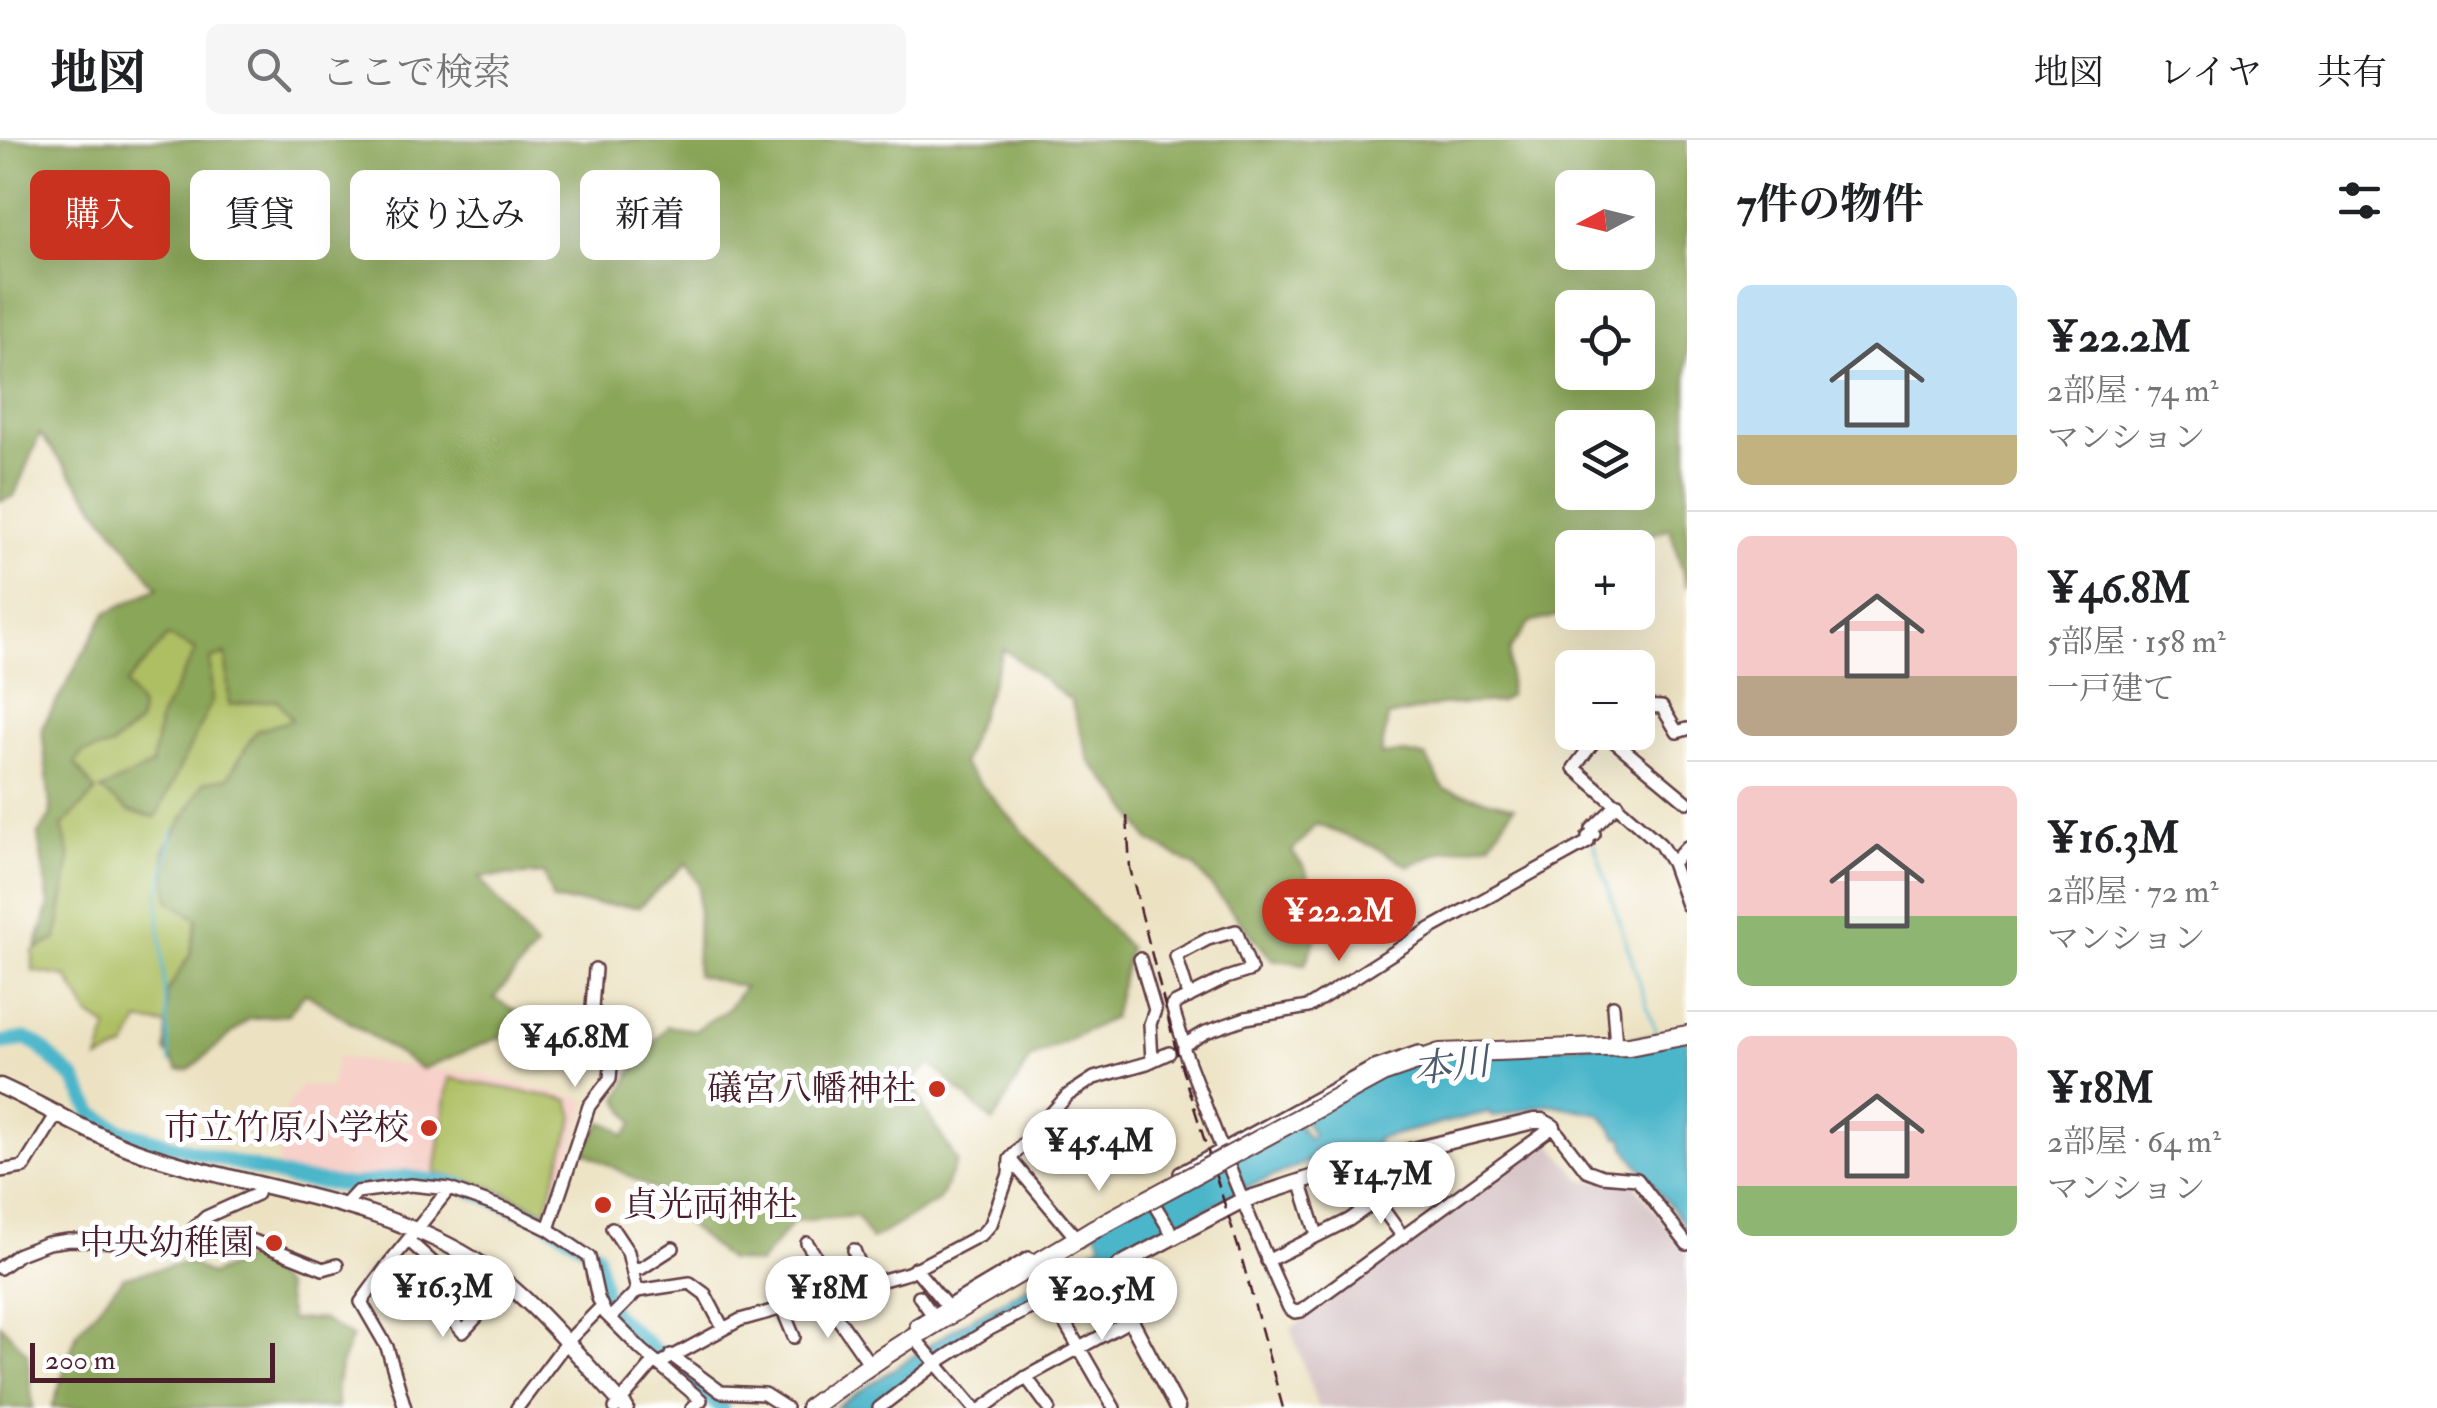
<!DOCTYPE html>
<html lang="ja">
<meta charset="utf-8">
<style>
:root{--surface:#fff;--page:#f6f6f6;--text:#202124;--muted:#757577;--line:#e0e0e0;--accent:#c8321e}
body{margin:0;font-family:"IM FELL Double Pica","Noto Serif JP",serif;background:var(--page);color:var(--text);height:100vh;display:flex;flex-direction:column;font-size:38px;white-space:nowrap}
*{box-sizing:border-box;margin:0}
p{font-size:32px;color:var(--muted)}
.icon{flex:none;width:55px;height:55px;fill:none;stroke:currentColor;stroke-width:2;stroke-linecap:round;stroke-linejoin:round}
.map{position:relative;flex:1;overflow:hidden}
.details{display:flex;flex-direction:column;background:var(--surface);width:750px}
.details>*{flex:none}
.guide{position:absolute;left:30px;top:30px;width:950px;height:90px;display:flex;gap:20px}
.needle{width:65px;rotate:263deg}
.controls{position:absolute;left:1555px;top:30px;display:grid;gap:20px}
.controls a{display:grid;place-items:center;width:100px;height:100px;border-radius:15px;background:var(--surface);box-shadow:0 10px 40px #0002;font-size:50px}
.scale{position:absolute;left:30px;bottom:25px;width:245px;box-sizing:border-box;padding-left:10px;border:5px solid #4a1f2b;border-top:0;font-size:28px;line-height:35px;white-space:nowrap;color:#4a1f2b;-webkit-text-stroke:8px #fff;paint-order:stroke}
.price{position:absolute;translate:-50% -85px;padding:0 22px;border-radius:35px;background:#fff;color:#222;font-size:32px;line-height:65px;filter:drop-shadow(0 2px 5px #0008)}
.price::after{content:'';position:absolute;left:50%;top:60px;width:30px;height:22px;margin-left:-15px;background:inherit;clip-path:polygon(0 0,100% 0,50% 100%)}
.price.active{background:var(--accent);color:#fff}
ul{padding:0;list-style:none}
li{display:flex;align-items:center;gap:30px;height:250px;padding:0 50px}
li+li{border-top:2px solid var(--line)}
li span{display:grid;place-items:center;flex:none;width:280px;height:200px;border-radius:15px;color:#555}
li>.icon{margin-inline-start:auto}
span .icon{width:120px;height:120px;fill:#fffc;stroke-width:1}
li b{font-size:42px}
h2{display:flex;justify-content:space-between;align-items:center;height:120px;padding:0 50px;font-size:42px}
.chip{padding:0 35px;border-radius:15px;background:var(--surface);box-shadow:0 10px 40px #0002;font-size:35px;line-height:90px}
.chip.active{background:var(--accent);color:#fff}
header{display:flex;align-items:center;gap:60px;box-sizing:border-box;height:140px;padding:0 50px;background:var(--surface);border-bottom:2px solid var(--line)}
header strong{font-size:48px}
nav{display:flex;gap:55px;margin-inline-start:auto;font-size:35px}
.search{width:700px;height:90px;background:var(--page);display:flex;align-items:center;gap:25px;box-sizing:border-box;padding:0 35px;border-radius:15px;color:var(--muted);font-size:38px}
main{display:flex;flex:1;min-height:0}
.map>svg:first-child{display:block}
.built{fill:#f7d0c9}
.industrial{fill:#d2bec1}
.green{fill:#aebf63;stroke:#7c6f47;stroke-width:2.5}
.forest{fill:#8aa659;stroke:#6a6242;stroke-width:2.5;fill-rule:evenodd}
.water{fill:#4cb6ca;stroke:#4b6a7a;stroke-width:2.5}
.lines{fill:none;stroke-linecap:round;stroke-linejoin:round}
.stream{stroke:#4cb6ca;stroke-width:2.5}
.river{stroke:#4cb6ca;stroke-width:15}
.minor-casing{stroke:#623c42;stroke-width:16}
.major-casing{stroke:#623c42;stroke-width:19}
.highway-casing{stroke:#623c42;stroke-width:22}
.minor{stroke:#fff;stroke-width:11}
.major{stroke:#fff;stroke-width:14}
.highway{stroke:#fff;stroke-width:18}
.rail{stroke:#4a1f2b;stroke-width:2.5;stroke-dasharray:15 8;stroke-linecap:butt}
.highway-bridge-casing{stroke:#623c42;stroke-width:22;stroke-linecap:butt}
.highway-bridge{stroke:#fff;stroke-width:18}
.poi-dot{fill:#c8321e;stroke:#fff;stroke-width:4}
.labels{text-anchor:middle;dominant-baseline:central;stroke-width:10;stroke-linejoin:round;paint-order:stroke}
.poi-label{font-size:35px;fill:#4a1f2b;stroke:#fff;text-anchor:end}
.water-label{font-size:38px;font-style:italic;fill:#4b5b6b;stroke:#fff}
</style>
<header>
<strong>地図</strong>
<div class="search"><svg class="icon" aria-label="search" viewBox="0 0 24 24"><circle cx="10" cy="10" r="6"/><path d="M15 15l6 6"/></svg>ここで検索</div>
<nav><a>地図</a><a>レイヤ</a><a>共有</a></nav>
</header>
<main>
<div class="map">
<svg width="1687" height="1268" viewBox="0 0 1687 1268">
<rect width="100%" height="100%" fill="#fff"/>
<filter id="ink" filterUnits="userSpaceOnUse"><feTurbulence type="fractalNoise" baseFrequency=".01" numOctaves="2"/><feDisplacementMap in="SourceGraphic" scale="20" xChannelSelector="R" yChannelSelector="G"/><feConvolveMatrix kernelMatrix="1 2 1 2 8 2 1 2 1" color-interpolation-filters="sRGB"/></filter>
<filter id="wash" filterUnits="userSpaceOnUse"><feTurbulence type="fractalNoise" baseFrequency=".0048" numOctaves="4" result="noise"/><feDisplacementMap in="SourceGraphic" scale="40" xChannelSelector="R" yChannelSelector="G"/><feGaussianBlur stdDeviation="2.25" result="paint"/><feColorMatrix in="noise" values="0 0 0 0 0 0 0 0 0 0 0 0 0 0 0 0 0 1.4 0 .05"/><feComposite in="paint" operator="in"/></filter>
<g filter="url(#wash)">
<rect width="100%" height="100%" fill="#ece2c2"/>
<path class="built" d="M337,917l145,18 106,26 -41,117 -60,-27 -39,-12 -45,-4 -57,7 -67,-9 -1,-34 9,-34 15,-20 28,3z"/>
<path class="industrial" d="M1548,999l34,42 51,1 54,72v154h-369l-27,-79z"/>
<path class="green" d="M169,495l27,16 -36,66 -8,48 -22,47 80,-154 16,-4 52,46 15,21 -37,10 -28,47 -38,177 -23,37 1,33 -29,-4 -13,27 -28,12 10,-32 -19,-13 -22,-38 -34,-6v-20l24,-12 13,-81 -8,-32 13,-62 7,-12 28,-5 31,-39 -15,-24z
M449,938l120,22 5,17 -29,94 -51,-23 -59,-15z"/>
<path class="forest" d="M0,0h1687v448l-17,-60 -55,19 -43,1 1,64 -44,11 -19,27 -1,46 -10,6 -59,3 -52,12 -7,38 23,-2 22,4 18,32 70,18 -24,36 -47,8 -34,15 -37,-20 -56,-22 -24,28 13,16 19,51 -19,45 -33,-5 -77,-92 -46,-27 -29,-44 -30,-34 -19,-61 -67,-52 -42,115 167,184 -16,70 -83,40 -37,64 -62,-58 -17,15 11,31 32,51 -18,39 -68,40 -14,-24 -63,5 -35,43 -31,-4 -40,-35 -18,-27 -87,-47 19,-29 15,6 7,8 10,-13 -16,-24 17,-32 32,-41 28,4 33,-21 16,-22 -48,-12 3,-90 -13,-22 -47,44 -86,-6 -9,-27 -65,3 57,71 -42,50 27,16 -3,16 -96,39 -117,-76 -17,21 -39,5 -60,51h-11l-12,-18 1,-60 23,-37 7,-36 -28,-18 -5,-50 40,-69 24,-4 28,-47 36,-11 -14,-20 -49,5 -3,-51 -16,5 2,42 -56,116 -26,-5 -29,-22 51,-25 8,-48 36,-67 -28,-14 -42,48 15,24 -2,15 -29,24 -28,6 -7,11 21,28 -34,34 8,32 -13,81 -21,10 13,-44 -11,-70 13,-20 -9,-87 64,-115 52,-25 -118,-154 -26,62 -14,5zM1572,48h66v64h-66zM1572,168h66v64h-66zM1572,288h66v64h-66z
M250,1117l34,30 6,33 31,-1 31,18c-11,23 -19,46 -14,71h-286l25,-76 47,-55 64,-15 23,13z
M0,1184l27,29 6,55h-33z"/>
<path class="water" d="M1687,891v197l-62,-81 -2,-10h-5l-18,-23 -51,-10 -57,13 -3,-5 -113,27 1,7 -20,4 -2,-2 -14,4 -7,-7 -11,6 -3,-3 -6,4 3,6 -69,29 -275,146 -103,75h-35l120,-80 147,-84 -10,-19 201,-109 15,23 5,-4 -14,-24 102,-52 197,-16z"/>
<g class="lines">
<path class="stream" d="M1594,704l62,189
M170,923l-12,-163 15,-70"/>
<path class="river" d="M0,903l25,-4 12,5 38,36 18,34 29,17 170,48 60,7 53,-9 54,8 84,34 53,34 10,49 8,13 108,93"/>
</g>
</g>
<g filter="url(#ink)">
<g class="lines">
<g class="minor-casing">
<path id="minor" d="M1638,566l24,1 15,25 10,-3
M1601,592l-27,36 86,76 12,19 15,42
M1603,592l84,70
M1618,664l-26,25 2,5 -6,3v5l-156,86 -124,79 -62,11 -40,14 -22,13v5c33,87 66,173 105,258l6,4 6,-1 252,-184 33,43 16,6 35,3 50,65
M1672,723l15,-16
M1140,819l15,51 -5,14 2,37
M1613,866l3,40
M1184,905l-12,-39 2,-2 52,-26 25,-8 -15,-39 -28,8 -32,17 13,41
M1010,1019l67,80
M1351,1025l52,72
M0,1031l24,-4 34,-55
M1180,1033l192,-105 46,-16 3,8
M1300,1041l17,54
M1149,1056l24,39
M343,1067l14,-15 54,-7 38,4 62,22 37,18 41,28 9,41 7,15 37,37 59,50 -9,8
M195,1089l59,12 69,28 14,-4
M548,1089l41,-123 21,-27 3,-40 -21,-31 3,-39
M807,1103l11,17 13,35
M854,1110l13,35
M1267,1121l82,-41 27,-19
M390,1122l18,-22
M0,1128l19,-14 29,-11 21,-3 53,2 65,-7 19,-18 51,-23 3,-10
M915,1128l36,43
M632,1129l10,-1 31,-20
M637,1151l53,-8 15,11 18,34
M827,1156l5,14 37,53
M919,1156l13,18
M1051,1159l63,109
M782,1168l12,29
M610,1178l27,-27 -9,-39 -16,-24
M916,1185l113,-67
M912,1195l62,73
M671,1215l50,37 43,2 22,14
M659,1224l81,-44 168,-47 74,-39 9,-10 18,-50 1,-15 58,-64 26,-17 53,-15 22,-10
M1026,1237l23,31
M405,1268l-18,-61 -26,-45 29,-40 49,43 24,27 21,-23 -76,-69 41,-51
M517,1268l49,-65 35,-36
M615,1268l40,-47
M879,1268l65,-50 44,-28 109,-56h16
M983,1268l43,-31 105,-57"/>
</g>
<g class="major-casing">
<path id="major" d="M0,946c43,19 88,47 131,63 112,40 239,47 342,110 60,37 105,98 153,149
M1177,1268l-63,-119 -1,-15 7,-9 121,-64 110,-36 183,-44h8l11,6"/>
</g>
<g class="highway-casing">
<path id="highway" d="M1349,951l33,-18 58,-20 189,-7 58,-11
M810,1268c93,-71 186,-119 284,-179"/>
</g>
<use href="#minor" class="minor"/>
<use href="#major" class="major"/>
<use href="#highway" class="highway"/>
<path class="rail" d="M1127,676l3,52 46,182 65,206 42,152"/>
<g class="highway-bridge-casing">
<path id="highway-bridge" d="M1094,1089l255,-138"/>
</g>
<use href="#highway-bridge" class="highway-bridge"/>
</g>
</g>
<g class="poi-dot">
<circle cx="937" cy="949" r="10"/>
<circle cx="429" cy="988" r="10"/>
<circle cx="603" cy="1065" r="10"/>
<circle cx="274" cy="1103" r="10"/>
</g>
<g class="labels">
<g class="poi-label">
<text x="917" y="949">礒宮八幡神社</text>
<text x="409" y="988">市立竹原小学校</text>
<text x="623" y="1065" text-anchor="start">貞光両神社</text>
<text x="254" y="1103">中央幼稚園</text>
</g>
<g class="water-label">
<text transform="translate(1451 926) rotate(-7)">本川</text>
</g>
</g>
</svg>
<div class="controls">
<a><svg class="needle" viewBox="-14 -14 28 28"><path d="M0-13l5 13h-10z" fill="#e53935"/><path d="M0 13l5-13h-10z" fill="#757577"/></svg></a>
<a><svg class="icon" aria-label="locate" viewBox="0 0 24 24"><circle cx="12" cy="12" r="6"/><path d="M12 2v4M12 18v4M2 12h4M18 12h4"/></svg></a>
<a><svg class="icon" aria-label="layers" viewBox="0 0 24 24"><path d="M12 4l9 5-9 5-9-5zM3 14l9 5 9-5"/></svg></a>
<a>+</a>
<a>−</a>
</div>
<div class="scale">200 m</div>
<b class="price active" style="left:1339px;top:824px">¥22.2M</b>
<b class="price" style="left:575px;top:950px">¥46.8M</b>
<b class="price" style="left:1099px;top:1054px">¥45.4M</b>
<b class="price" style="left:1381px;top:1087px">¥14.7M</b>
<b class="price" style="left:443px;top:1200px">¥16.3M</b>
<b class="price" style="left:828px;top:1201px">¥18M</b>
<b class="price" style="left:1102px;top:1203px">¥20.5M</b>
<div class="guide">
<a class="chip active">購入</a>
<a class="chip">賃貸</a>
<a class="chip">絞り込み</a>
<a class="chip">新着</a>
</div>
</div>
<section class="details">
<h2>7件の物件<svg class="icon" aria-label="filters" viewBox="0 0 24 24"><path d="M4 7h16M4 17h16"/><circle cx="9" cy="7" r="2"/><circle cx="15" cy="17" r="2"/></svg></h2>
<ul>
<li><span style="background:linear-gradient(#bfe0f5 75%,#c2b280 0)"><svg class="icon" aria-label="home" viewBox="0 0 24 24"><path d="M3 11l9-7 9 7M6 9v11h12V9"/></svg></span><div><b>¥22.2M</b><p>2部屋 · 74 m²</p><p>マンション</p></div></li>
<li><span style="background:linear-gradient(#f6c9c9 70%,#b9a48a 0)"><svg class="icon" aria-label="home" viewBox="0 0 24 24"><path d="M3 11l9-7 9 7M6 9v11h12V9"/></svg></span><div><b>¥46.8M</b><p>5部屋 · 158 m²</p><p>一戸建て</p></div></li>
<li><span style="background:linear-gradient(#f6c9c9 65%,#8fb573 0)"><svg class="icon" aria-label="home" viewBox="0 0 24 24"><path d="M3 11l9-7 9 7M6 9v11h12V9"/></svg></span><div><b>¥16.3M</b><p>2部屋 · 72 m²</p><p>マンション</p></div></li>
<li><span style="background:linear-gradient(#f6c9c9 75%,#8fb573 0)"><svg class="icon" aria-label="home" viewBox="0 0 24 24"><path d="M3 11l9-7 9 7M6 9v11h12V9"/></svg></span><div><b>¥18M</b><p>2部屋 · 64 m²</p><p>マンション</p></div></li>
</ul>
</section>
</main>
